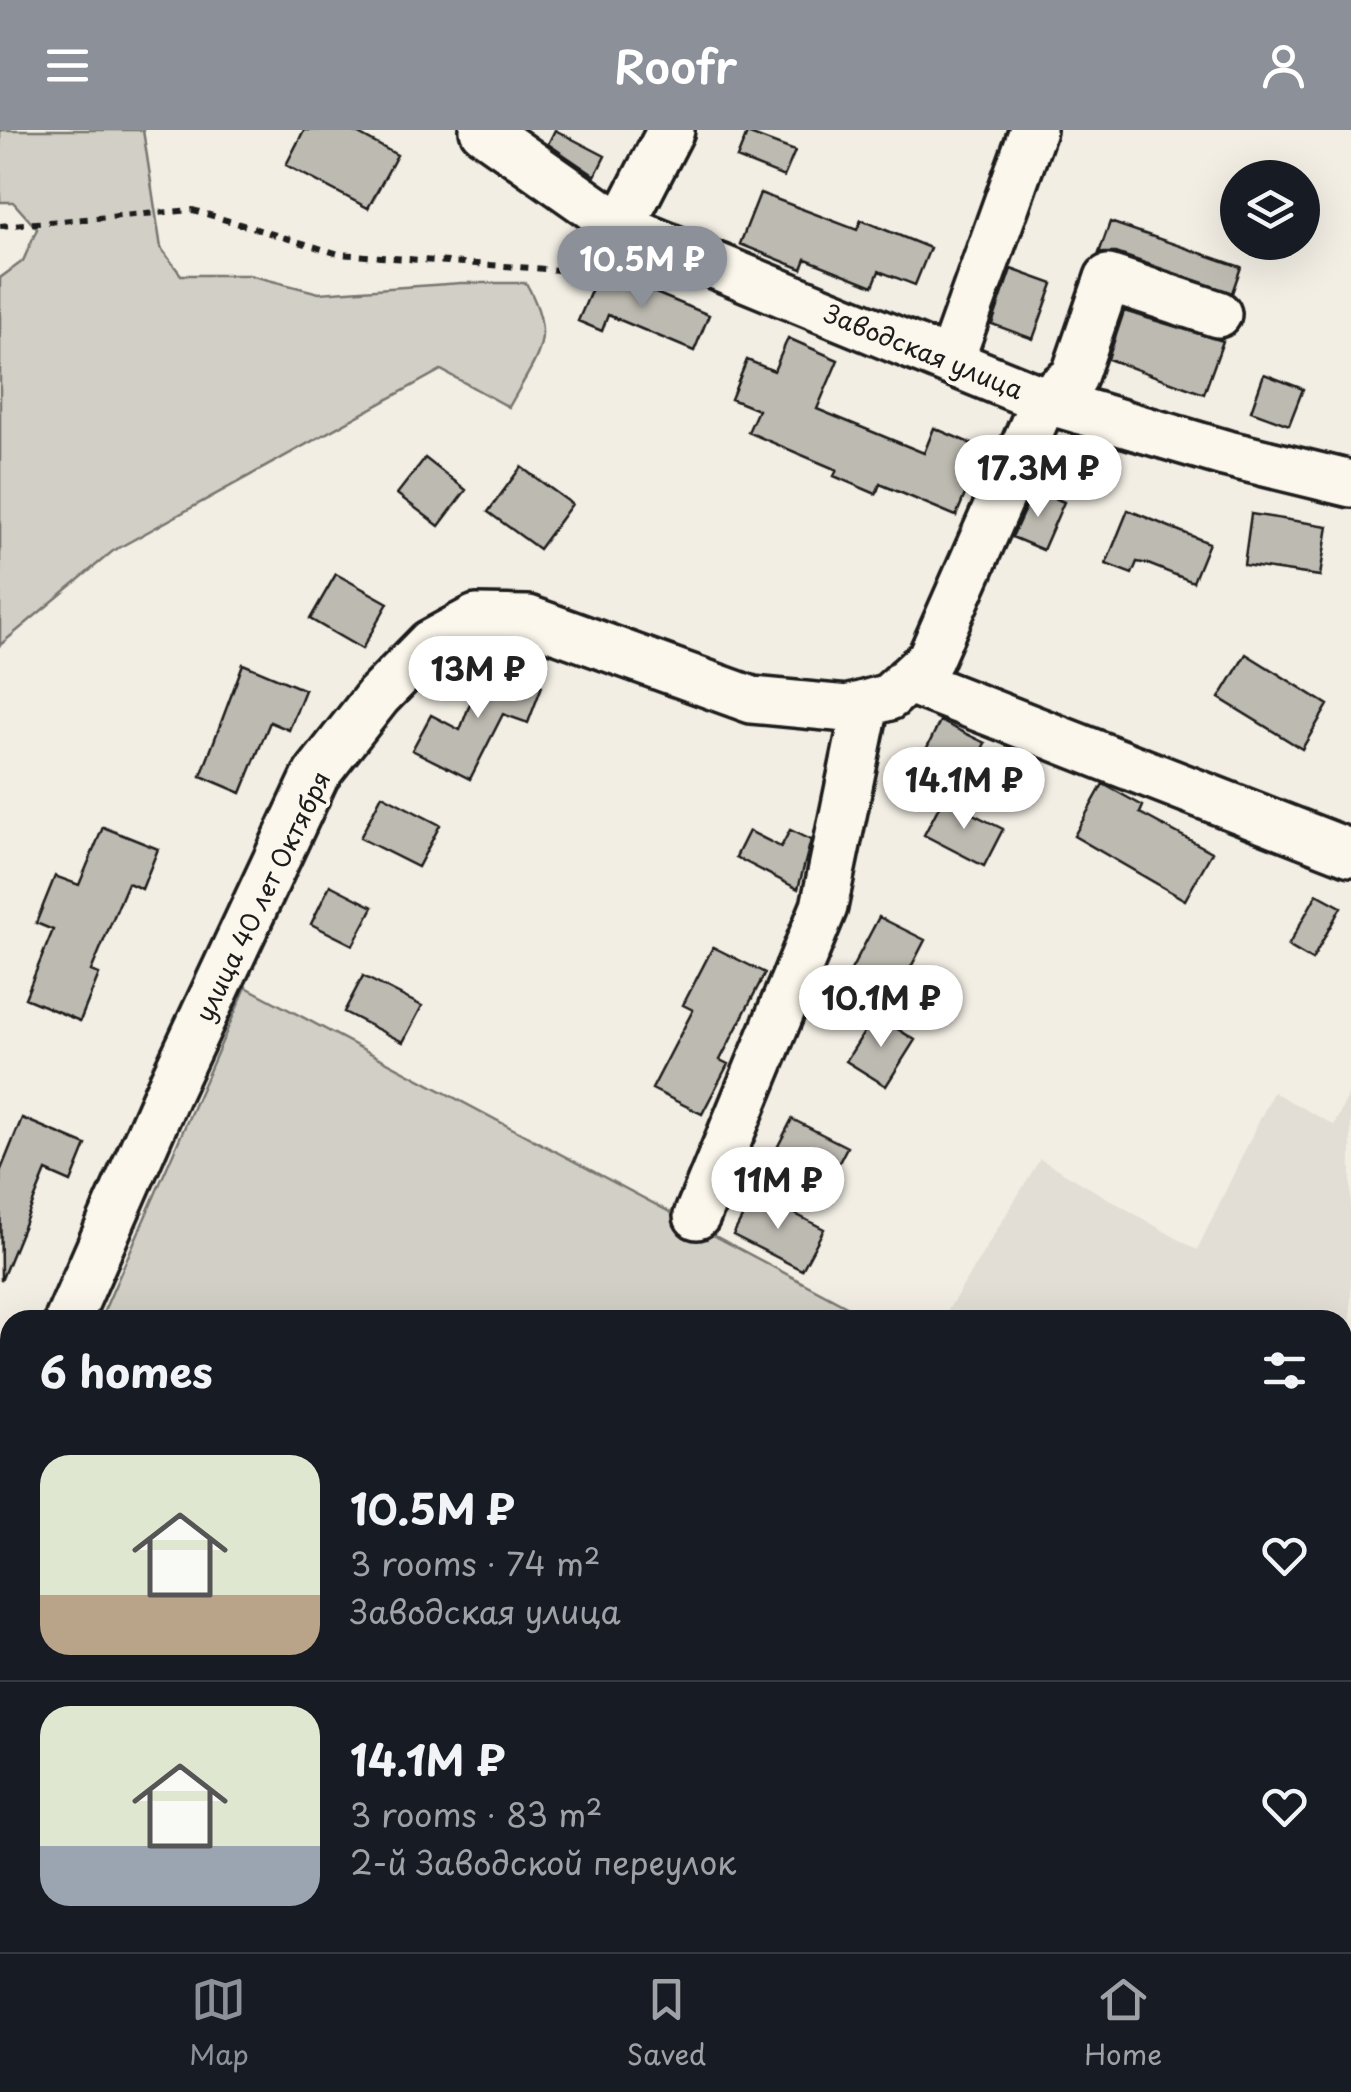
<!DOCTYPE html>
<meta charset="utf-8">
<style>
:root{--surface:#171b24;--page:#20242c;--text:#f1f3f6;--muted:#9ea1a6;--line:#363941;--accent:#8c9099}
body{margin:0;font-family:"Playpen Sans",sans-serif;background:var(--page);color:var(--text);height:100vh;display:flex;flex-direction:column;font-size:38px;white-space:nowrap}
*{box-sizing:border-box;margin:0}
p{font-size:32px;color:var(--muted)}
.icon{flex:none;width:55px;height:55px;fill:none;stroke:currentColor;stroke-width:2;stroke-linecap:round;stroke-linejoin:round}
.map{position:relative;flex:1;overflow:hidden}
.sheet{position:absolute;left:0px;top:1180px;width:1352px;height:642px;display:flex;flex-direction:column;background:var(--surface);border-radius:30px 30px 0 0;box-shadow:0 10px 40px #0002}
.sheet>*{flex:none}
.tools{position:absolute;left:1220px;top:30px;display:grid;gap:20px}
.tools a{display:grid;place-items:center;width:100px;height:100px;border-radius:50%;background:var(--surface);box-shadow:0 10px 40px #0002;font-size:50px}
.price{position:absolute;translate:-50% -85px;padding:0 22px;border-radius:35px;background:#fff;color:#222;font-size:32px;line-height:65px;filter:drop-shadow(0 2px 5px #0008)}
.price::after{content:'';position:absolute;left:50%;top:60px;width:30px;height:22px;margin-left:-15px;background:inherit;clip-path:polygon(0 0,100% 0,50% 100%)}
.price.current{background:var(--accent);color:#fff}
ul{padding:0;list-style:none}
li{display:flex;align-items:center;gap:30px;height:250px;padding:0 40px}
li+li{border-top:2px solid var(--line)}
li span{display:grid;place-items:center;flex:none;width:280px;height:200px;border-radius:30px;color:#555}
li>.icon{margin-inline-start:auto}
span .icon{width:120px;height:120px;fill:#fffc;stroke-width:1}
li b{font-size:42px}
h2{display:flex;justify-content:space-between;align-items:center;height:120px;padding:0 40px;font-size:42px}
header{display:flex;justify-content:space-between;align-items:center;height:130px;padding:0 40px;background:var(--accent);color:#fff;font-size:45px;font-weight:600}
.menu{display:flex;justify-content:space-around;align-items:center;height:140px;border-top:2px solid var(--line);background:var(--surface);font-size:28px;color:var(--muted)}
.menu a{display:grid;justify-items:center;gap:5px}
.menu .current{color:var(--accent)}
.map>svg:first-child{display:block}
.built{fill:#e2ded5}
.green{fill:#d2cfc6;stroke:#777671;stroke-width:2.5}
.building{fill:#bdbab1;stroke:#1c1c1c;stroke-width:2.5}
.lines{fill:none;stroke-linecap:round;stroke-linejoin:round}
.minor-casing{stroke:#1c1c1c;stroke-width:52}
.path{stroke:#1c1c1c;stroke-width:6;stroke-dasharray:8 8;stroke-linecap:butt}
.minor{stroke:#fbf7ec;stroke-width:45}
.labels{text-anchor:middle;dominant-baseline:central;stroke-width:8;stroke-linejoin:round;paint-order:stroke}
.street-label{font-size:25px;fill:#1c1c1c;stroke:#fbf7ec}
</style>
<header><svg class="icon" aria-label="menu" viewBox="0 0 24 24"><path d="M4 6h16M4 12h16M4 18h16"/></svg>Roofr<svg class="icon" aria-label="person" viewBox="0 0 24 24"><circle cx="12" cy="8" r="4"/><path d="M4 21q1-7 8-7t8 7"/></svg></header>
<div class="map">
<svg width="1351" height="1822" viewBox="0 0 1351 1822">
<rect width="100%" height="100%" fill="#f2eee4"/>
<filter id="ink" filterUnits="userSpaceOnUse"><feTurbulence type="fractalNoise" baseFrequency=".01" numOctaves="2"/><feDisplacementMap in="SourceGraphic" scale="20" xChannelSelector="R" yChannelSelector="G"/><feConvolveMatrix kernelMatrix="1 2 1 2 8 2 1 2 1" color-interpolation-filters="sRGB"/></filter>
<g filter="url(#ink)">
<path class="built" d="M1351,959v671l-8,18 -1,-458h-400l98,-161 157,91 76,-158 61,33z"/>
<path class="green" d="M0,0h143l18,118 20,27h68l70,18 142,-10h65c32,57 11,72 -17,124l-68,-37 -328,181 -113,94v-367l23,-17 14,-32 -24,-27h-13z
M246,857l627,333h-773z
M1342,1280l9,9v365l-8,13z
M10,1397v415l925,1 -3,9h-932v-402z
M974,1813h310l-3,9h-297z"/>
<path class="building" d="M304,0h47l46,25 -29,53 -82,-43z
M555,0l50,26 -10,20 -47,-32z
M747,3l48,18 -11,26 -47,-19z
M760,63l97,37 4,-10 69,28 -15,37 -36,-14 -6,15 -67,-27 -4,10 -62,-25z
M1110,92l131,45 -9,26 -116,-40h-17z
M1011,139l42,15 -20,55 -41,-15z
M600,140l109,45 -15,36 -86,-36 -6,16 -24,-10z
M1124,181l99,30 -19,53 -96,-35z
M788,208l50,22 -21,49 107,44 10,-25 50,21 -28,67 -76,-32 -4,10 -42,-18 3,-6 -89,-38 10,-22 -27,-11 16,-39 27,11z
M1264,244l39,15 -14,36 -38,-14z
M425,328l41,32 -27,36 -42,-32z
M521,337l51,37 -33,45 -51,-37z
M1034,359l30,13 -21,48 -31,-13z
M1128,380l81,33 -16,39 -45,-18 -11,-2 -5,12 -26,-10z
M1251,384l77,12 -8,50 -76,-11z
M336,444l52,29 -26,46 -52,-30z
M1246,524l82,51 -26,44 -83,-51z
M243,534l62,26 -16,40 -19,-8 -29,71 -40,-17z
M485,534l57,22 -14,37 -25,-9 -33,65 -58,-29 19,-35 29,15z
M940,591l45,22 -21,43 -45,-22z
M1103,654l40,22 -3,7 72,39 -27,48 -111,-64z
M382,665l58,30 -22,42 -58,-29z
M943,669l60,30 -19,37 -60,-31z
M103,697l55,22 -16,40 -14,-6 -37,88 8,3 -19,47 -55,-23 28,-68 -17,-7 19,-47 24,9z
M790,700l21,10 -13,49 -62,-32 13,-26 32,16z
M330,755l43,22 -20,38 -42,-21z
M1317,764l24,13 -29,53 -24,-14z
M879,787l46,23 -29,56 -46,-24z
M713,817l52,26 -45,87 8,4 -26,50 -50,-25 41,-79 -10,-5z
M363,846l59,30 -19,36 -59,-30z
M875,885l40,25 -29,46 -40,-25z
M22,988l64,27 -15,37 -25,-11 -45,110 -1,-109z
M792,989l55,28 -16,31 -55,-28z
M755,1063l69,36 -22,41 -69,-35z"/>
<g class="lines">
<g class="minor-casing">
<path id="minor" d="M483,0l138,97 329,135 94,38 180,53 127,31
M621,97l50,-97
M950,232l83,-232
M907,550l444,173
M697,1086l127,-309 42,-203
M68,1190l98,-224 150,-321 62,-79 52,-53 46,-25 52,1 224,81 95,9 42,-12 41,-38 114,-259 30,-23 34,-99 110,36
M0,1346l10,-23"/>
</g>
<path class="path" d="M0,96l193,-16 146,44 220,16 39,-15"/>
<use href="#minor" class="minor"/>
</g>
</g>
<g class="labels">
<g class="street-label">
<text transform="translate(924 221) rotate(22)">Заводская улица</text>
<text transform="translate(262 766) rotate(-64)">улица 40 лет Октября</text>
</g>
</g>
</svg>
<div class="tools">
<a><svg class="icon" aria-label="layers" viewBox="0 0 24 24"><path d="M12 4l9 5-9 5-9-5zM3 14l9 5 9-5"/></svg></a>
</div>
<b class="price current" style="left:642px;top:181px">10.5M ₽</b>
<b class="price" style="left:1038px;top:390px">17.3M ₽</b>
<b class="price" style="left:478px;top:591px">13M ₽</b>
<b class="price" style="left:964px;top:702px">14.1M ₽</b>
<b class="price" style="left:881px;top:920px">10.1M ₽</b>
<b class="price" style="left:778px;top:1102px">11M ₽</b>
<section class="sheet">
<h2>6 homes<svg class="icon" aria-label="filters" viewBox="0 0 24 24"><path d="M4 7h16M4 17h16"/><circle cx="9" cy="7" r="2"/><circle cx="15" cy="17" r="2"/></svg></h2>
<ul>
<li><span style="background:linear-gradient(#dfe7d0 70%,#b9a48a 0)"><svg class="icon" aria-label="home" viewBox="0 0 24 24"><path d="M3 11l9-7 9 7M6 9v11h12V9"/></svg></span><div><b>10.5M ₽</b><p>3 rooms · 74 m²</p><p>Заводская улица</p></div><svg class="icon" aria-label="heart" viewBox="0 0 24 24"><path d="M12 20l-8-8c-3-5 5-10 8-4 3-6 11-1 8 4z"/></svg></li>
<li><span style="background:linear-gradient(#dfe7d0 70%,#9aa5b1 0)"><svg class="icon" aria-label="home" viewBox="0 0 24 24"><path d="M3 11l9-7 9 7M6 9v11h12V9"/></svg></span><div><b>14.1M ₽</b><p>3 rooms · 83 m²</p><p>2-й Заводской переулок</p></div><svg class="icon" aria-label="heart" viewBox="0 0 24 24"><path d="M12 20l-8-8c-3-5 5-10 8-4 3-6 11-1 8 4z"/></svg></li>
</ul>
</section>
</div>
<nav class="menu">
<a class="current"><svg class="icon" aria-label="map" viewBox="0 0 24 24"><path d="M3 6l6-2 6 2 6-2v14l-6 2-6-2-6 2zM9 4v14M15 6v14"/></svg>Map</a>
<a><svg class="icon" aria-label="saved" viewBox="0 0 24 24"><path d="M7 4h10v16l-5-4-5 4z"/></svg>Saved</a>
<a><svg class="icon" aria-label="home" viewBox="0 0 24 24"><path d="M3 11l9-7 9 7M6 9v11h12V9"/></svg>Home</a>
</nav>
